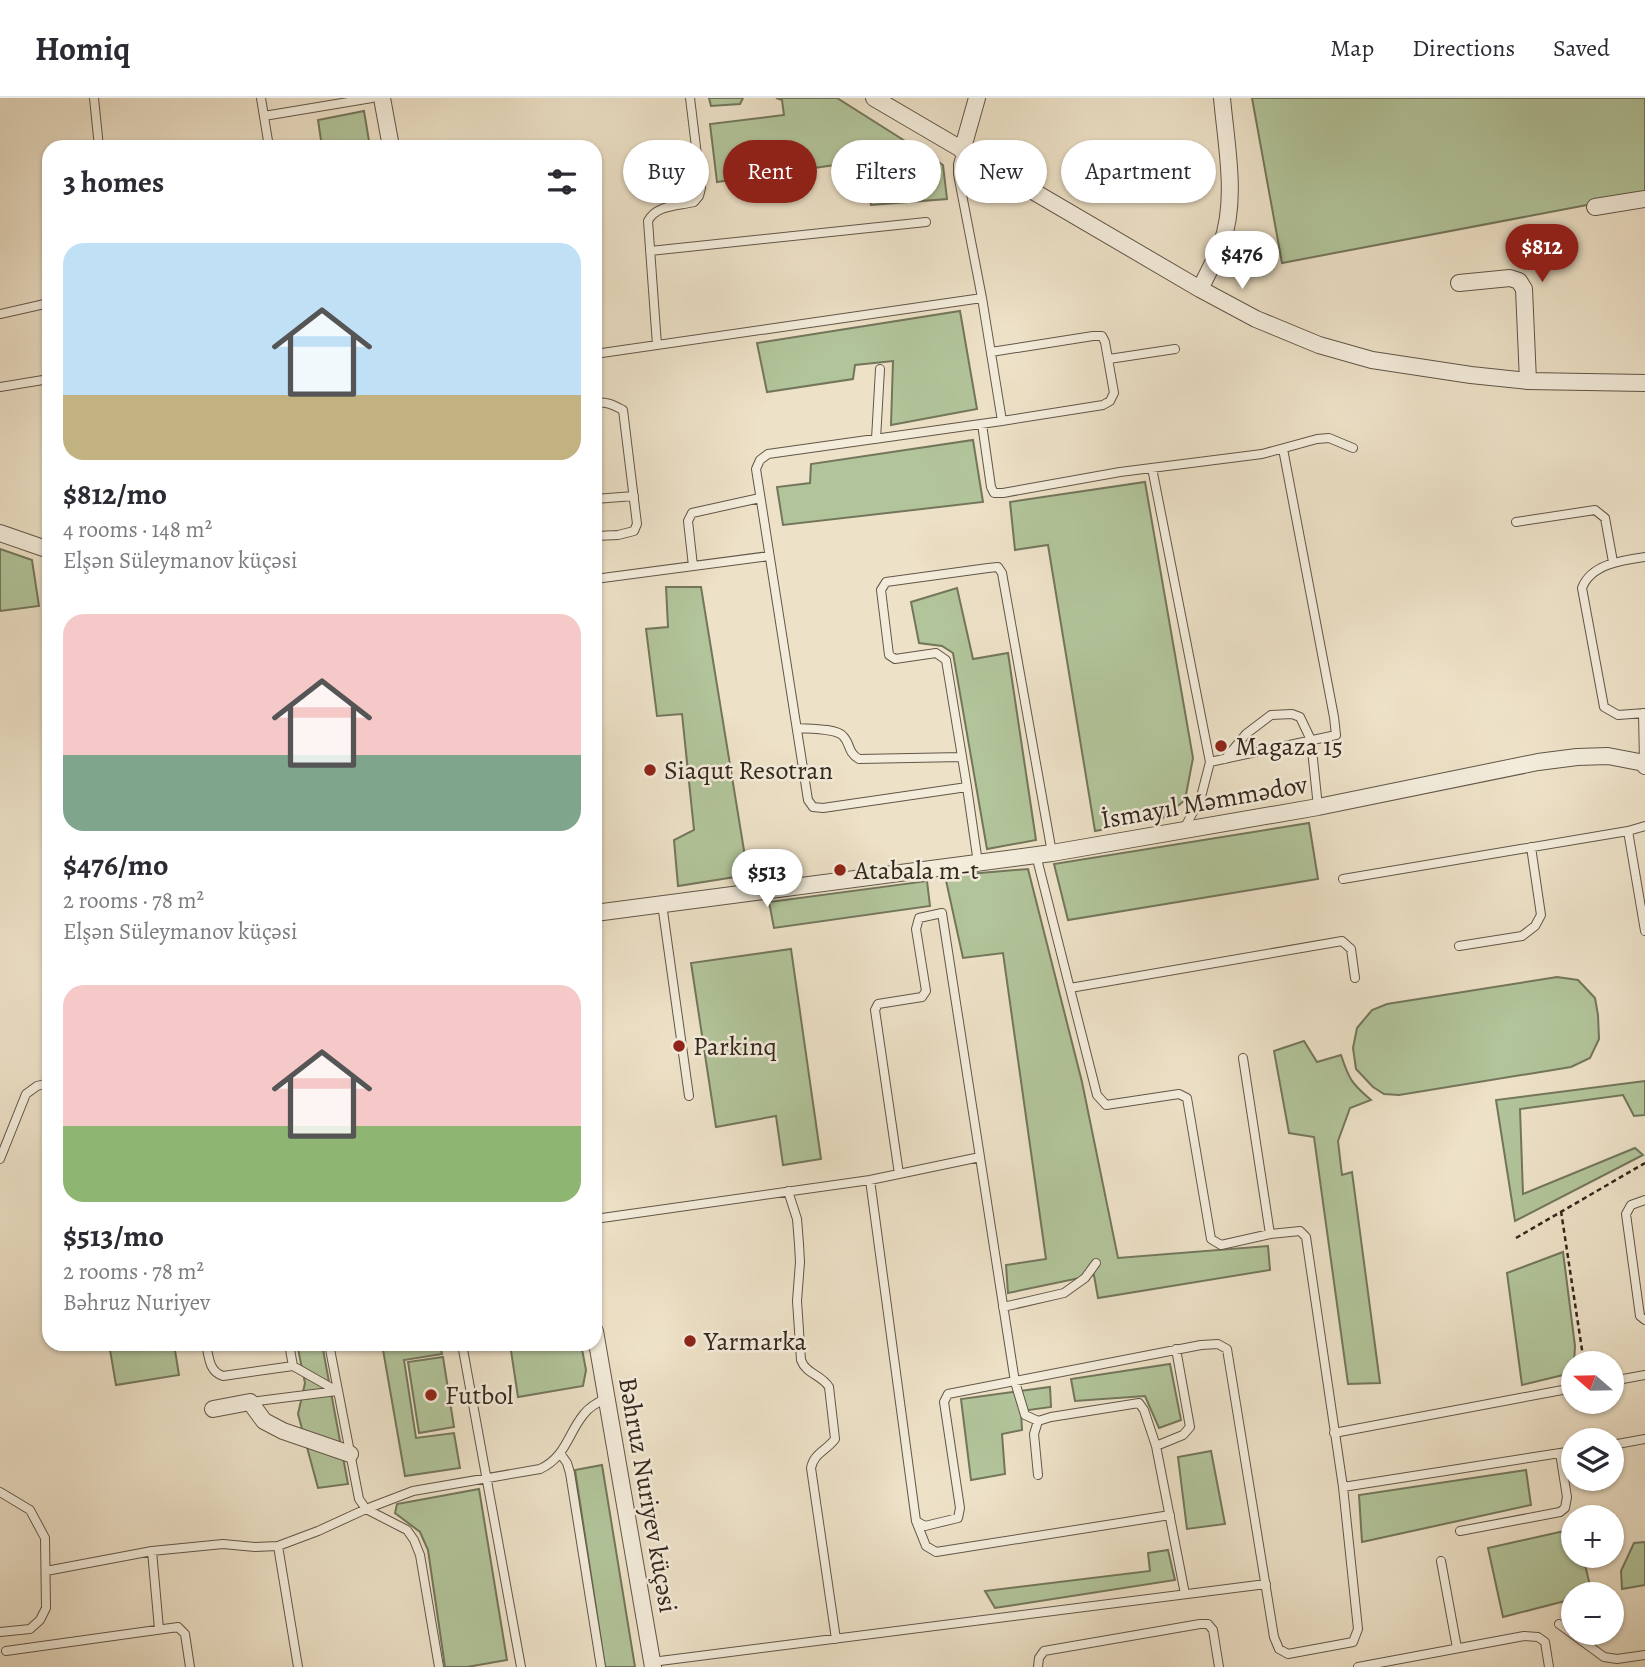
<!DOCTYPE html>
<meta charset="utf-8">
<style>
:root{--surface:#fff;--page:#f7f7f7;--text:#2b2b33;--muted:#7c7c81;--line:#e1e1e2;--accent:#8f2418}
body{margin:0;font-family:Alegreya,serif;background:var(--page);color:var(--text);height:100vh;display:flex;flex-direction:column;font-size:26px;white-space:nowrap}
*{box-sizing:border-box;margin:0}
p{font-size:23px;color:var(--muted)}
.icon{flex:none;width:38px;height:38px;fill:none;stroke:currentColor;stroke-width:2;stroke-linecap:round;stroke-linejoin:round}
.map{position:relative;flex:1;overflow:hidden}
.panel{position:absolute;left:42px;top:42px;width:560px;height:1211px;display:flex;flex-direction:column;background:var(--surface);border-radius:21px;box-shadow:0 2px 5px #0004}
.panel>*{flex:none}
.hud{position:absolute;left:623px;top:42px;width:665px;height:63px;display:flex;gap:14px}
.needle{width:46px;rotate:290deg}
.controls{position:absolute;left:1561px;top:1253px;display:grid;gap:14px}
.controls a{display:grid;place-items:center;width:63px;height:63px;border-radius:50%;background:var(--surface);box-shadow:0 2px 5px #0004;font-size:35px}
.price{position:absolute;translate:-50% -60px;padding:0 16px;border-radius:24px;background:#fff;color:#222;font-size:23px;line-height:46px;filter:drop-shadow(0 2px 4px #0008)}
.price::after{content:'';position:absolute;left:50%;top:42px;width:21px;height:16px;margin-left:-10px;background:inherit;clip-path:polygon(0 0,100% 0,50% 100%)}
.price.current{background:var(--accent);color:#fff}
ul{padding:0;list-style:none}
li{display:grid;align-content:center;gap:14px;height:371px;padding:0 21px}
li span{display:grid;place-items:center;height:217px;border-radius:21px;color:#555}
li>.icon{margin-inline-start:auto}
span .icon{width:126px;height:126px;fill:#fffc;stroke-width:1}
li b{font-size:30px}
h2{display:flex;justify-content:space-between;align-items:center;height:84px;padding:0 21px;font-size:30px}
.pill{padding:0 24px;border-radius:32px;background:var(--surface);box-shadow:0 2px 5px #0004;font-size:24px;line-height:63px}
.pill.current{background:var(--accent);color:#fff}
header{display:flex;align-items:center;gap:42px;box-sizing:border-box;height:98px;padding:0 35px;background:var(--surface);border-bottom:2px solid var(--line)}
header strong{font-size:33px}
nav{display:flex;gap:38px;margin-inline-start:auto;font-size:24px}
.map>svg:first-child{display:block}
.green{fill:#b2c49a;stroke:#73765c;stroke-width:2}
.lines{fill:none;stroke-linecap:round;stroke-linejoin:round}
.lane-casing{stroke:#625648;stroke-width:10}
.street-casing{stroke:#625648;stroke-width:18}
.path{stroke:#34271d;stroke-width:2.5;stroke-dasharray:5 3.5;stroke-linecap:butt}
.lane{stroke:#f3ecdb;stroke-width:8}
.street{stroke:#f3ecdb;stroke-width:16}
.poi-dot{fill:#8f2418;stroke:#f3ecdb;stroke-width:2.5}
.labels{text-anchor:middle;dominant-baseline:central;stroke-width:5;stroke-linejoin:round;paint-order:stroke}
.poi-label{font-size:26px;fill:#34271d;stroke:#f3ecdb;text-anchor:start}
.street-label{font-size:26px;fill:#34271d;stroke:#f3ecdb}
</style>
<header>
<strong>Homiq</strong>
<nav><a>Map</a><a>Directions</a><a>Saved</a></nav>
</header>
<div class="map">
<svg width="1645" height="1569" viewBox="0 0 1645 1569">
<rect width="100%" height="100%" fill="#ede1c7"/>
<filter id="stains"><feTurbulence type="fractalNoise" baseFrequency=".00286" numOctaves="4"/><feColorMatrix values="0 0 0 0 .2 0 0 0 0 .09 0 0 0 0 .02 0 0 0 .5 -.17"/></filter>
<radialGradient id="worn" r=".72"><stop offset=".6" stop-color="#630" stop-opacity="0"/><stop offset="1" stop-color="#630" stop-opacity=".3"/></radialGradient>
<path class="green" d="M709,0h34l-3,6 -29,2z
M776,0h61l106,67 4,34 -76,6 -8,-44 -146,21 -7,-58 74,-9 -2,-15z
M1252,0h393v96l-363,69z
M364,13l6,36h-48l-4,-27z
M960,213l17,98 -86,16 2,-64 -38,4 -2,14 -86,13 -10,-49z
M973,342l10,62 -200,23 -6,-38 33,-4 1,-19z
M1145,384l48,276 -8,42 -22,18 -68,13 -47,-286 -33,5 -5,-48z
M0,451l32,11 7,46 -39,5z
M666,489h35l47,288 -70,11 -4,-46 20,-10 -12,-116 -25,2 -11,-87 22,-2z
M957,490l16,71 35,-6 28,187 -49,9 -34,-196 -11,-7 -23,-3 -8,-41z
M1309,725l9,56 -250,41 -14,-56z
M1028,771l54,213 36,176 150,-12 2,24 -172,28 -4,-23 -86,18 -2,-28 40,-6 -43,-306 -40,5 -18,-82z
M927,783l3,25 -156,22 -5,-26z
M791,851l30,210 -38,6 -7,-49 -60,11 -25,-164z
M1557,879l21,3 17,18 3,17 1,24 -9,19 -19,9 -172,28 -15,-1 -11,-7 -17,-18 -3,-21 4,-20 15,-18 15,-6z
M1304,943l13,21 24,-7c8,24 10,28 30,45l-21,8 -12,33 4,34 10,-3 28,211 -32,1 -34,-247 -25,-4 -15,-82z
M1645,983v34l-11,1 -11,-21 -103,14 3,85 112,-46 8,7 -128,66 -19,-121z
M1563,1154l12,94 -1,17 -7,11 -45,11 -15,-112z
M109,1246h65l5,31 -63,10z
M297,1246h25l26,140 -30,4 -20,-74 7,-31z
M382,1246h58l2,10 -38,6 12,78 38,-5 6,35 -55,8z
M510,1246h71l5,26 -3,16 -65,11z
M443,1259l11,70 -35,6 -11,-71z
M1170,1266l11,56 -22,8 -14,-32 -70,5 -4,-22z
M1050,1289l1,20 -30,4 1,19 -20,4 3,40 -34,6 -10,-81z
M1211,1353l14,73 -38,5 -9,-72z
M602,1367l33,202h-30l-30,-197z
M1526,1372l5,35 -169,37 -3,-47z
M479,1391l28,171 -40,7h-22l-17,-117 -8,-18 -25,-19 2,-9z
M1573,1431v27h10l9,38h-19v5l-70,18 -15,-69z
M1645,1444v43l-23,4 -1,-18 13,-28z
M1168,1452l7,30 -180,28 -10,-17 165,-20 -2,-18z"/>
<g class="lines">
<g class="lane-casing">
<path id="lane" d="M94,0l5,49
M261,0l8,49
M264,18l108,-18
M962,53l-4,13v10l24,124 20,123
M650,153l276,-29
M0,216l49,-11
M657,247l-9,-124c8,-16 30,-15 46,-19l5,-6 2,-8 -11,-90
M595,256l387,-56
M1109,261l66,-10
M0,289l49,-8
M595,305c11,-2 18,2 28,7l14,114 -3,7 -16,4 -23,1
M982,326l9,63 3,6h9l117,-21 142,-18 55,-15 12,-1 24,10
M876,341l4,-70
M1152,370l58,294 -9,35 -17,32
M595,401l39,-3
M1516,424l79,-12 10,8 8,44
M1645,459c-22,3 -54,7 -63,31l22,119 14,8 27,-2
M693,468l-5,-45 4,-8 68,-15
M595,481l174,-23
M1643,615l1,50h1
M797,630c11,1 39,0 46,8 8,8 4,16 16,23l103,-2
M1225,661l21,-25 25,-19 21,-1 8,3 11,23 7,67
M1210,664l126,-27 -2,-18 -51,-268
M967,689l-144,21 -10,-1 -5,-7 -52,-331 4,-9 8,-6 234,-33 101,-16 7,-4 4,-8 -9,-51 -3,-6h-9l-102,16
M1628,733l17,100
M978,765l-11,-76 -21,-127 -10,-7 -41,6 -6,-4 -8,-65 5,-8 102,-14 10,-1 4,6 50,280
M1343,781l285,-48 17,-5
M662,806l27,192
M1459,848l63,-10 13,-10 6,-11 -10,-68
M1070,890l272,-47 9,8 4,29
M1243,960l27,176
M0,1061l26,-65 11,-8 12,-3
M899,1076l-24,-164 3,-6 44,-7 4,-6 -10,-62 3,-11 23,-5 73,469 10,33 13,6
M870,1082l46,341 9,5 33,-8 2,-10 -16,-106 4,-8 253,-49 17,-1 9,5 47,288 5,12 9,5 65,-12 5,-13 -15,-142 -37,-250 -6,-6 -30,3 -49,11 -10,-6 -24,-141 -8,-4 -73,11 -9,-10 -61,-240
M788,1093l9,28 2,25 1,18 -3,39 4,59c5,14 21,15 28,27l6,52c-9,12 -21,14 -24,29l25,171
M1645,1102l-14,5 -5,9 14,102 5,4
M595,1121l275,-39 110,-23
M1003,1209l61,-14 21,-15 11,-15
M206,1246c3,13 3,28 17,32l70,-10
M289,1246l4,22 44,25
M329,1246l30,155 7,10 41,21 7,10 6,15 19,112
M462,1246l59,323
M1176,1251l14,78 -7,8 -27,11 29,148
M1612,1283l33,-6
M250,1304l87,-11
M1334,1335l239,-45
M1612,1347l33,-6
M560,1355l7,10 3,10 31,194
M1038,1377l-4,-41 4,-13 13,-4 88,-14 5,7 12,36
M1343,1389l230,-36
M0,1394l30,18 15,28 1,70 -6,12 -10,9 -30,3
M916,1423l10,25 10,6 234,-37
M1460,1433l100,-19 5,-4 2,-11 -7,-44
M278,1448l20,121
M152,1453l7,78
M1441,1463l16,87
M46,1473l106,-20 71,-7 32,3 23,-1 40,-15 48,-22 47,-18 127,-22c26,-12 28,-36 44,-55 6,-8 14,-12 23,-16
M1559,1526l45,33 13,2 28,-4
M6,1553l172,-24 7,7 5,33
M652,1564l614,-78
M1038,1569l1,-9 5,-7 156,-27h8l5,6 6,37
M1358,1569l166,-31 14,1 7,5 4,25"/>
</g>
<g class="street-casing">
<path id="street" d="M382,0l9,49
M874,0l326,191 56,30 63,26 53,15 99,15 57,6 117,2
M962,53l15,-53
M1595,109l50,-8
M1459,185l51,-5 9,3 5,8 4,92
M1200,191c7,-14 15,-29 21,-44 17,-44 5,-101 1,-147
M0,435l49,17
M595,815l457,-60 266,-46 220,-45 39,-5 31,-1 36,7 1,3
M595,1233l58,336
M213,1311l37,-7 14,19 19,10 67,23"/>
</g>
<path class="path" d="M1561,1113l23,152
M1516,1140l129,-75"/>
<use href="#lane" class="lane"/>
<use href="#street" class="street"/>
</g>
<g class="poi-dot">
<circle cx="1221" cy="648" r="7"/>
<circle cx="650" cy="672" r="7"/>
<circle cx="840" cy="772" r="7"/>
<circle cx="679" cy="948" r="7"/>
<circle cx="690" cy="1243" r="7"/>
<circle cx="431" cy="1297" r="7"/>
</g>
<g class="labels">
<g class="poi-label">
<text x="1235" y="648">Magaza 15</text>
<text x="664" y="672">Siaqut Resotran</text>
<text x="854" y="772">Atabala m-t</text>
<text x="693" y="948">Parkinq</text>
<text x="704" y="1243">Yarmarka</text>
<text x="445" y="1297">Futbol</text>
</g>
<g class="street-label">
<text transform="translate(1204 704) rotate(-10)">İsmayıl Məmmədov</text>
<text transform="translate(648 1397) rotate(80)">Bəhruz Nuriyev küçəsi</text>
</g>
</g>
<rect width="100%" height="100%" filter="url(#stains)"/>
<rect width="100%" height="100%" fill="url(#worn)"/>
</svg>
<div class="controls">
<a><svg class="needle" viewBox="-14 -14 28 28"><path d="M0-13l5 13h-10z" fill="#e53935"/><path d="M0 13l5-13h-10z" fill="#7c7c81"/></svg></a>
<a><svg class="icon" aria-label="layers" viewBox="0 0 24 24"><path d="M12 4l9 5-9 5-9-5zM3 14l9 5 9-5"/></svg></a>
<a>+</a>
<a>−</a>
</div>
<b class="price current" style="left:1542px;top:186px">$812</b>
<b class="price" style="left:1242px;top:193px">$476</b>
<b class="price" style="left:767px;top:811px">$513</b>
<div class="hud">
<a class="pill">Buy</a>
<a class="pill current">Rent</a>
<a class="pill">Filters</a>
<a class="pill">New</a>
<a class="pill">Apartment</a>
</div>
<section class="panel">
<h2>3 homes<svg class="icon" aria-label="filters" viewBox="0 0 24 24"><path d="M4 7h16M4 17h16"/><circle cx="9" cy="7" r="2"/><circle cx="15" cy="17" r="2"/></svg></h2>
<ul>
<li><span style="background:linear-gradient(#bfe0f5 70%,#c2b280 0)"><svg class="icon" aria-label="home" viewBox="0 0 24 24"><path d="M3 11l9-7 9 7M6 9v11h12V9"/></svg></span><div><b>$812/mo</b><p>4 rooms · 148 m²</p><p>Elşən Süleymanov küçəsi</p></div></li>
<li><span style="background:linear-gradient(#f6c9c9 65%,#7fa58c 0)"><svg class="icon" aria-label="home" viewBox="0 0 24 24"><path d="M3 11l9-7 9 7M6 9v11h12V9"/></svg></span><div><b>$476/mo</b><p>2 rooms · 78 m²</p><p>Elşən Süleymanov küçəsi</p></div></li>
<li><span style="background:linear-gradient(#f6c9c9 65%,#8fb573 0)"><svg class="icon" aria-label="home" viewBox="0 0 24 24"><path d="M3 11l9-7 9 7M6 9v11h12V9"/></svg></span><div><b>$513/mo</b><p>2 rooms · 78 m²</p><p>Bəhruz Nuriyev</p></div></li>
</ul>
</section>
</div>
